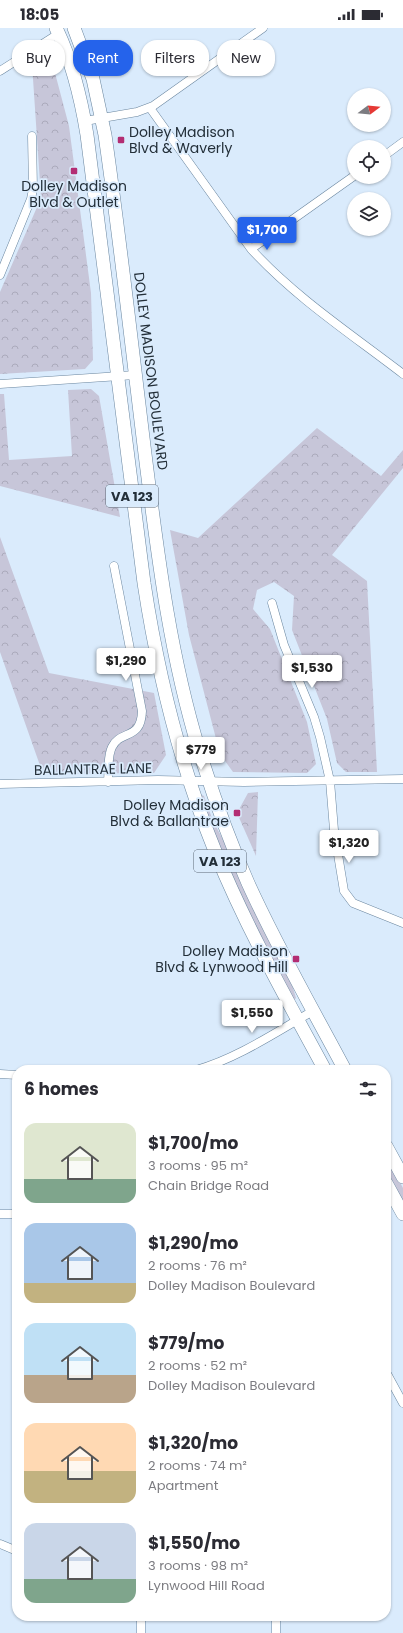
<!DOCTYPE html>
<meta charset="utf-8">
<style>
:root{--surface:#fff;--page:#f7f7f7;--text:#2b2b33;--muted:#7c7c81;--accent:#2563eb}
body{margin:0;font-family:Poppins,sans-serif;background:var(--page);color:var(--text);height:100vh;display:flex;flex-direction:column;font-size:15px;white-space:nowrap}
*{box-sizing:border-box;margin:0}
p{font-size:13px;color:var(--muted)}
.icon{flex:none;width:22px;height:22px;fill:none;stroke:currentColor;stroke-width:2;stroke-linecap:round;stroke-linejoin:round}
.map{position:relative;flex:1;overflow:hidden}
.panel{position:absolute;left:12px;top:1037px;width:379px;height:556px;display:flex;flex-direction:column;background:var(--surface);border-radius:16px;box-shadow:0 1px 3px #0004}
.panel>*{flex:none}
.banner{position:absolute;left:12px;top:12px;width:379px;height:36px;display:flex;gap:8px}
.needle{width:26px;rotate:74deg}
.tools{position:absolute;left:347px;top:60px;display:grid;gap:8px}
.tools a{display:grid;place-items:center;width:44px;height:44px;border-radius:50%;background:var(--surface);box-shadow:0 1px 3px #0004;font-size:20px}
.price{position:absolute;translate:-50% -34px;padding:0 9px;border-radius:4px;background:#fff;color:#222;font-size:13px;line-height:26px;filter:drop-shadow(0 1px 2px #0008)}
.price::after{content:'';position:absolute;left:50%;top:24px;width:12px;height:9px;margin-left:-6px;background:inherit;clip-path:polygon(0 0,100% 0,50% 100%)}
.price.active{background:var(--accent);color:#fff}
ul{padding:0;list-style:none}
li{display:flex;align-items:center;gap:12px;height:100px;padding:0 12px}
li span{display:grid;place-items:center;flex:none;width:112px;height:80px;border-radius:12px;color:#555}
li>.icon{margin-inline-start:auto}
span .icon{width:48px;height:48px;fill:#fffc;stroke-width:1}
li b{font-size:17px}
h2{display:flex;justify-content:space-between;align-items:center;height:48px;padding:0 12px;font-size:17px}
.pill{padding:0 14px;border-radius:16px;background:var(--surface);box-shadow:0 1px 3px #0004;font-size:14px;line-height:36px}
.pill.active{background:var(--accent);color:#fff}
.status{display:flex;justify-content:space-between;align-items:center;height:28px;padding:0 20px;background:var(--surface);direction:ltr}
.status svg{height:11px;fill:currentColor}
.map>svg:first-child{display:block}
.grass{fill:#c7c6d9}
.forest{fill:url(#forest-crowns)}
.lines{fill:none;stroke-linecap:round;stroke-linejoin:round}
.minor-casing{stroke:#6a869f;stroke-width:9}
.primary-casing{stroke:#6a869f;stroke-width:14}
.minor{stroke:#fff;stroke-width:8}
.primary{stroke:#fff;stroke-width:13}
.poi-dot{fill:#b32d73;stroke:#daebfc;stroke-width:1.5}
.labels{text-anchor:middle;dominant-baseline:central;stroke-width:3.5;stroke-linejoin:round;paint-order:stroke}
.shield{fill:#daebfc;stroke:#5a6774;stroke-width:1}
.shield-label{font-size:13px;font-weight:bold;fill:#232f39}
.poi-label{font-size:14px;fill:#232f39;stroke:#daebfc;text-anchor:end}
.street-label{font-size:14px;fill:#232f39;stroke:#daebfc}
</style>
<div class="status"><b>18:05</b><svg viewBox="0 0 49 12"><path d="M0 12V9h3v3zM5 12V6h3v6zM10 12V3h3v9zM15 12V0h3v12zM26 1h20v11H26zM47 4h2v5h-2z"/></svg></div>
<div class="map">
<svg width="403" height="1605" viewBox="0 0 403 1605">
<defs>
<pattern id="forest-crowns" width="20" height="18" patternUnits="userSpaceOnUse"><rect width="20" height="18" fill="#c7c6d9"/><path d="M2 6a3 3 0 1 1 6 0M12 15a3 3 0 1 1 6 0" fill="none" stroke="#abaabb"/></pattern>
</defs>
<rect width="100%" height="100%" fill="#daebfc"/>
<path class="grass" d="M200,766l4,2 9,25 13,24 64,133 6,20 -3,3 -49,-94 -32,-76z
M386,1129l17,31v15l-17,-27z"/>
<path class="forest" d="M50,26l19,72 22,167 2,67 -8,9 -85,5v-82l41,-94 -9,-134z
M91,361l8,7 21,121 -120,-31v-92h4l5,66 63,-4 -4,-66z
M317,400l64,48 22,-26v18l-71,87 35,26 10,191h-31l-9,-9 -10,-44 -35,-89 2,-34 -20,-14 -17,8 -4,19 17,20 37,93 9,42 -9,9 -74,-1 -13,-18 -31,-119 -19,-105 28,8z
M0,509l49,136 105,20 12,62 -12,18 -111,1 -43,-122z
M258,764l-2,64 -19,-43 11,-20z"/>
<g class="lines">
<g class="minor-casing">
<path id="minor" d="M0,43l58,-37
M150,80l101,141c45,49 100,85 152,125
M85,93l52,-9 16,-6 110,-78
M384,128l19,-14
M251,221l103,-73
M0,247l31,-76 2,-10 -1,-53
M0,356l135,-9
M272,575l12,42 30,72 6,20 10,44 4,49 10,61 9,12 50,20
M108,754c1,-11 -1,-25 4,-35 9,-18 29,-6 30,-36l-28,-145
M0,756l158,-4 86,2 159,-3
M196,1042c42,-12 80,-38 117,-59
M0,1046l17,1
M0,1186h17
M386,1344l17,31
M0,1516l17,7
M141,1588v17
M276,1588v17"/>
</g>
<g class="primary-casing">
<path id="primary" d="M56,0c16,33 25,70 31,107l57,448c14,92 36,182 71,268 31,76 71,147 110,219
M74,0l19,51 12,56c16,111 28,223 42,335 12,95 24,188 52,280 14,45 30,90 49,133 29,64 64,125 97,187
M386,1118l17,31
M386,1155l17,31"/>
</g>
<use href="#minor" class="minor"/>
<use href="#primary" class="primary"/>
</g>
<g class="poi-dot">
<rect x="117" y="108" width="8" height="8" rx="2"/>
<rect x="70" y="139" width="8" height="8" rx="2"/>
<rect x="233" y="781" width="8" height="8" rx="2"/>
<rect x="292" y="927" width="8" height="8" rx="2"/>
</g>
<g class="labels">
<g class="shield">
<rect x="106" y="457" width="52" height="22" rx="3"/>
<rect x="194" y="822" width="52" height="22" rx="3"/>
</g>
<g class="shield-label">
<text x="132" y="468">VA 123</text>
<text x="220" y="833">VA 123</text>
</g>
<g class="poi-label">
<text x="129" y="104" text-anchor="start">Dolley Madison<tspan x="129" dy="16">Blvd &amp; Waverly</tspan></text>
<text x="74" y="158" text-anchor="middle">Dolley Madison<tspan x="74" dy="16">Blvd &amp; Outlet</tspan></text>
<text x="229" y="777">Dolley Madison<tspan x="229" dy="16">Blvd &amp; Ballantrae</tspan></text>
<text x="288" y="923">Dolley Madison<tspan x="288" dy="16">Blvd &amp; Lynwood Hill</tspan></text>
</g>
<g class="street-label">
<text transform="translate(151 343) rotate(83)">DOLLEY MADISON BOULEVARD</text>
<text transform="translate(93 741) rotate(-1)">BALLANTRAE LANE</text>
</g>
</g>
</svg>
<div class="tools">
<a><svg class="needle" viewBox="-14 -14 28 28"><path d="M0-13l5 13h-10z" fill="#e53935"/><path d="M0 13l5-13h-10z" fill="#7c7c81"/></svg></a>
<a><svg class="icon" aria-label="locate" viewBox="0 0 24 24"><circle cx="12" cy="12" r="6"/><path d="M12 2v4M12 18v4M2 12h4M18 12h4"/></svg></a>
<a><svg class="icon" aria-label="layers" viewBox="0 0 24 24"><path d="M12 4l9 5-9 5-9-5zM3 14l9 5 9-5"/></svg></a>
</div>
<b class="price active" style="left:267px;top:223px">$1,700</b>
<b class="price" style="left:126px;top:654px">$1,290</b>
<b class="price" style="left:312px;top:661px">$1,530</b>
<b class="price" style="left:201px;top:743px">$779</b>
<b class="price" style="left:349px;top:836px">$1,320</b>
<b class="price" style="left:252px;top:1006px">$1,550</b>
<div class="banner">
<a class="pill">Buy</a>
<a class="pill active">Rent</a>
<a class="pill">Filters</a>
<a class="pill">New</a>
</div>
<section class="panel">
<h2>6 homes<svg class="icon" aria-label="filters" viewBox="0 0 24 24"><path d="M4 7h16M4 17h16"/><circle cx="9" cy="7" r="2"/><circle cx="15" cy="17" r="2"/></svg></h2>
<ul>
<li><span style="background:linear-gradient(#dfe7d0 70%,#7fa58c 0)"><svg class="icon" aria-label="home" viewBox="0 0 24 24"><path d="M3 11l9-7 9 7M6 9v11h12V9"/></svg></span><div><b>$1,700/mo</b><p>3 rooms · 95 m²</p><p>Chain Bridge Road</p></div></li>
<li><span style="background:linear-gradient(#a9c7e8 75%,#c2b280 0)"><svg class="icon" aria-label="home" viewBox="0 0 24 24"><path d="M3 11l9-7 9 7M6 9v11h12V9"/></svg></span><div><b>$1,290/mo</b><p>2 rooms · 76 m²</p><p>Dolley Madison Boulevard</p></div></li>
<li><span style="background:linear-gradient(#bfe0f5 65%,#b9a48a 0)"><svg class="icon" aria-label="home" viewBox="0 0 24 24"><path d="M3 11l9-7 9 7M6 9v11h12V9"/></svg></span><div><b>$779/mo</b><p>2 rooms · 52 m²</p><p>Dolley Madison Boulevard</p></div></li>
<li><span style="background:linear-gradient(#ffd9b3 60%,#c2b280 0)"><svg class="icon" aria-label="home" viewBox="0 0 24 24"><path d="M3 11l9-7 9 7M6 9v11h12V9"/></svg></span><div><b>$1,320/mo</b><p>2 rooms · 74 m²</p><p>Apartment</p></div></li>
<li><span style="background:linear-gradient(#c9d6e8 70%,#7fa58c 0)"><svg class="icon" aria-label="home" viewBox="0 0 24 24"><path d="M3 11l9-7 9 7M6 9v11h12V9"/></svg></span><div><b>$1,550/mo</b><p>3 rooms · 98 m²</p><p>Lynwood Hill Road</p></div></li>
</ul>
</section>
</div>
